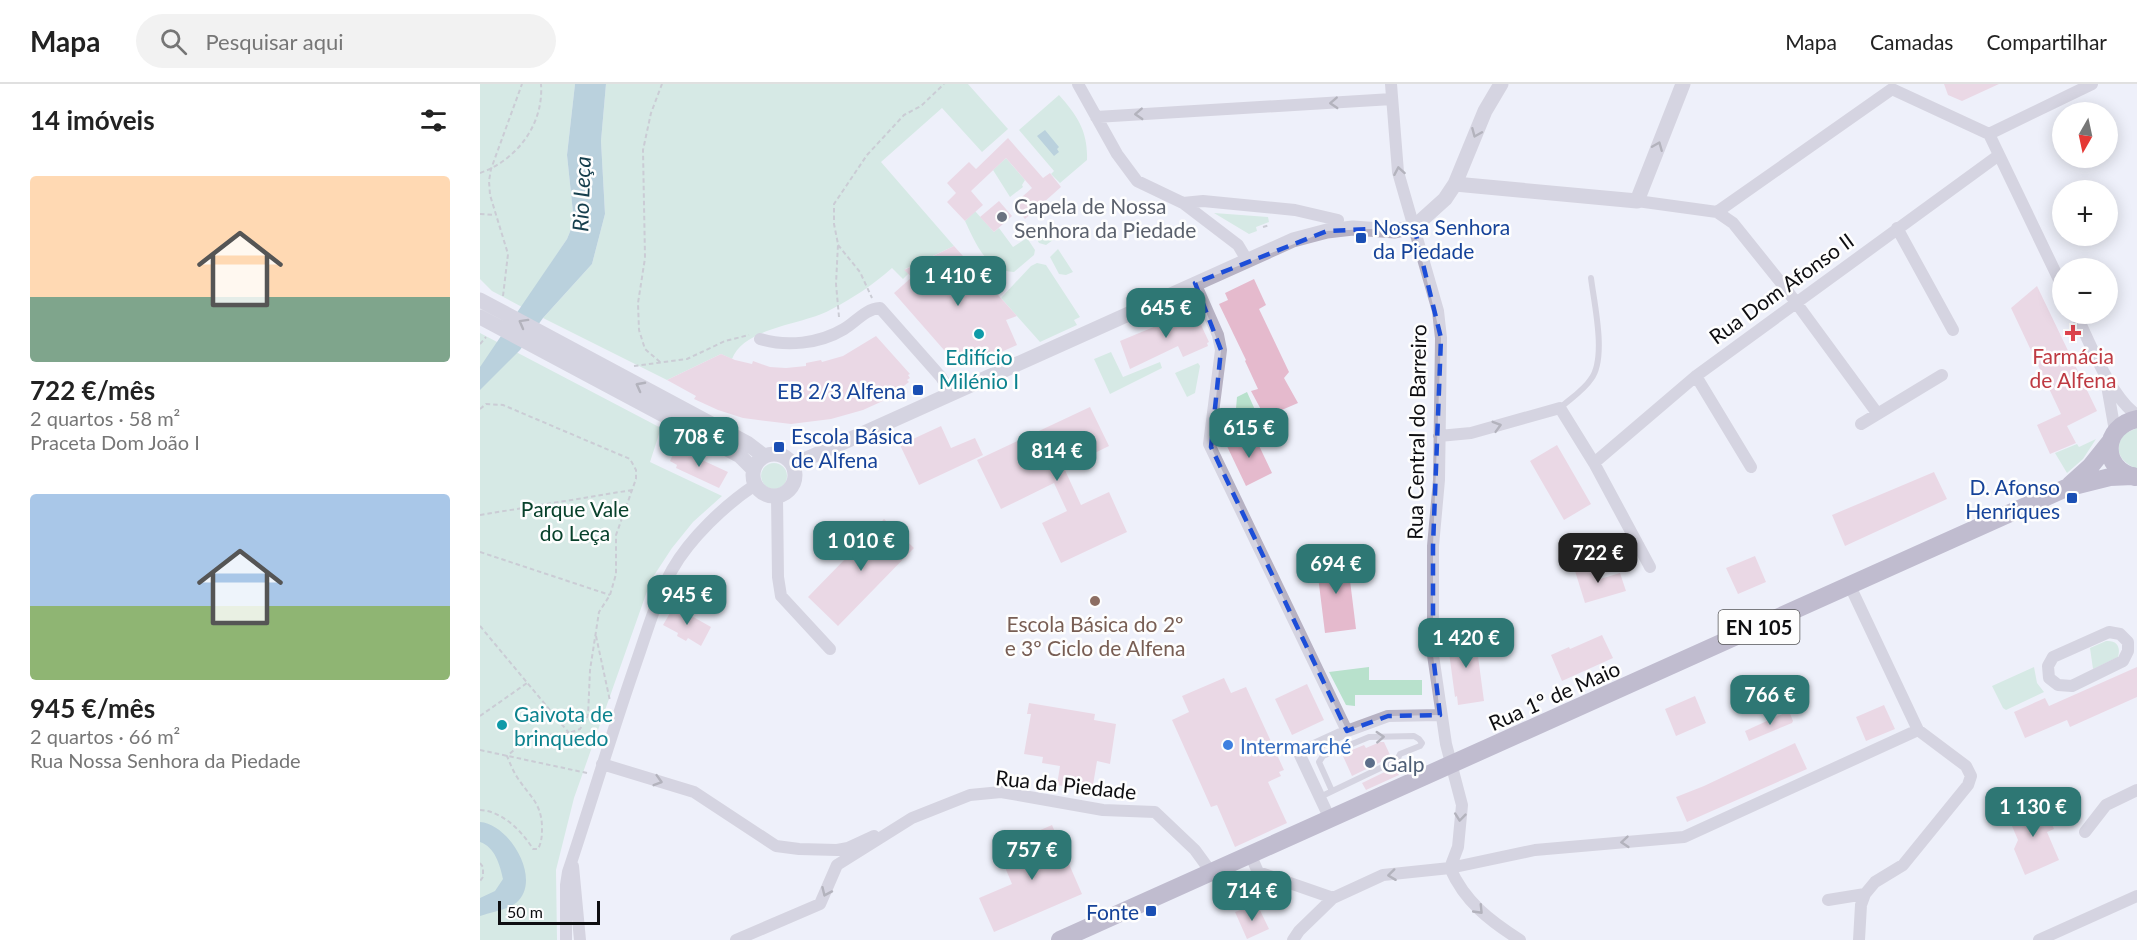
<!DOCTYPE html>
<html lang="pt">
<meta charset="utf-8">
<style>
:root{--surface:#fff;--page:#f2f2f2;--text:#222;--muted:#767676;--line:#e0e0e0;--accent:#2e7774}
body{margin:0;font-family:Lato,sans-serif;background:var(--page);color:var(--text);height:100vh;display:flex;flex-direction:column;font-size:22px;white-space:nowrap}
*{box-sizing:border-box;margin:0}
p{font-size:20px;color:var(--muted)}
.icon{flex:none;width:33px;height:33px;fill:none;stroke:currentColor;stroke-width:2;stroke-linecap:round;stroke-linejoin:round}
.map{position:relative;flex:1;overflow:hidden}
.side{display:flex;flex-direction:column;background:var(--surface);width:480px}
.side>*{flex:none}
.needle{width:39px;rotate:189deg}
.controls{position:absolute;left:1572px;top:18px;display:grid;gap:12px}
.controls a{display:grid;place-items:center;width:66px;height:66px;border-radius:50%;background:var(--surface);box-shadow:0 3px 15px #0003;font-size:30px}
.scale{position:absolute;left:18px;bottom:15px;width:102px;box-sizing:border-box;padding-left:6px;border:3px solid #0e0e11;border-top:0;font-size:16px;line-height:21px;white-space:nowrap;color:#0e0e11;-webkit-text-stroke:4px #fefefe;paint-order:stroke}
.price{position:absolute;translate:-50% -51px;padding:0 14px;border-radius:12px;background:var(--accent);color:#fff;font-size:20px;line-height:39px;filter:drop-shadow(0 2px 3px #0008)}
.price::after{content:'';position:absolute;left:50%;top:36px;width:18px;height:14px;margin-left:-9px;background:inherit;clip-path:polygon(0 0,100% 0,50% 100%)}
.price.selected{background:#222;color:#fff}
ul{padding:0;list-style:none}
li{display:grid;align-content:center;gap:12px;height:318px;padding:0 30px}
li span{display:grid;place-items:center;height:186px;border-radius:6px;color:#555}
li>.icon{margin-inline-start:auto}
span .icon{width:108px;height:108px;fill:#fffc;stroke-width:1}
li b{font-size:26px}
h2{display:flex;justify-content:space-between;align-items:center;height:72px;padding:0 30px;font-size:26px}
header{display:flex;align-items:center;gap:36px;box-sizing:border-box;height:84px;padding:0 30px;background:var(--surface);border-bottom:2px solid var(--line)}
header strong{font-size:28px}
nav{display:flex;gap:33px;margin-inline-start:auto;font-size:21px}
.search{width:420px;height:54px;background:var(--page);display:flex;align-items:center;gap:15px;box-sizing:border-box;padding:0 21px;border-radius:33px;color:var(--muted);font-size:22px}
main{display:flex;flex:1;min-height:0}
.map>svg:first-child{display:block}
.green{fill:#b8e1cc}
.water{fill:#7baaba}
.building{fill:#e5bacd}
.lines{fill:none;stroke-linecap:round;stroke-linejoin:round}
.path{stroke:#9fa0a8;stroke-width:2;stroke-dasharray:4.5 3;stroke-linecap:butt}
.service{stroke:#b7b2c3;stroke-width:6}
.minor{stroke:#b7b2c3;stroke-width:12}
.tertiary{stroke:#b7b2c3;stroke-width:15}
.primary{stroke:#877d9c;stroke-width:18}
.oneway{stroke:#6b6873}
.marked{fill:none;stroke:#1d4ed8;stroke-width:4.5;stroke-dasharray:12 8;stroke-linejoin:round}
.worship-dot{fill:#6b7280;stroke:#fefefe;stroke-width:2}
.transit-dot{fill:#1a4fb4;stroke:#fefefe;stroke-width:2}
.health-dot{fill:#e0444e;stroke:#fefefe;stroke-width:2}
.culture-dot{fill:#0f9aa8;stroke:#fefefe;stroke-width:2}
.education-dot{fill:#8d6e63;stroke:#fefefe;stroke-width:2}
.shop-dot{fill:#3f7fe0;stroke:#fefefe;stroke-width:2}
.service-dot{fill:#5c6f8a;stroke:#fefefe;stroke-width:2}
.labels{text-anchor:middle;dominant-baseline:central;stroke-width:5;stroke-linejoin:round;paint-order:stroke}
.shield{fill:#fefefe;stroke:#565658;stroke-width:1.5}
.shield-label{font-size:20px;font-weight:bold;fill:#0e0e11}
.worship-label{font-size:21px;fill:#5b616d;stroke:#fefefe;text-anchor:start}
.transit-label{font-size:21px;fill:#164399;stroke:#fefefe;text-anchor:end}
.street-label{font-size:21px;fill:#0e0e11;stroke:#fefefe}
.health-label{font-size:21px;fill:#be3a42;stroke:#fefefe}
.culture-label{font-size:21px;fill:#0d838f;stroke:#fefefe}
.park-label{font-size:21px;fill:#08412b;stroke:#fefefe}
.education-label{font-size:21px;fill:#785e54;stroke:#fefefe}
.shop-label{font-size:21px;fill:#366cbe;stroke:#fefefe;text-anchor:start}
.service-label{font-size:21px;fill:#4e5e75;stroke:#fefefe;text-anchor:start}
.water-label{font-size:22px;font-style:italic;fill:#153e4c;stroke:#fefefe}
</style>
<header>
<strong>Mapa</strong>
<div class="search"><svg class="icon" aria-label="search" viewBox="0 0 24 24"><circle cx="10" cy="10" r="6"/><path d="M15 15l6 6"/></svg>Pesquisar aqui</div>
<nav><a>Mapa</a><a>Camadas</a><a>Compartilhar</a></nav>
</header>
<main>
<section class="side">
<h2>14 imóveis<svg class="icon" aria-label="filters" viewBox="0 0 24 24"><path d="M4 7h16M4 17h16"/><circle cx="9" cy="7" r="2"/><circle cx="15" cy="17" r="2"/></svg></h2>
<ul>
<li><span style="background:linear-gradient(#ffd9b3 65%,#7fa58c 0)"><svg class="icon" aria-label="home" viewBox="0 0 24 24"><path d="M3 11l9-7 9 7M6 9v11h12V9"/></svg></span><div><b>722 €/mês</b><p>2 quartos · 58 m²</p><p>Praceta Dom João I</p></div></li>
<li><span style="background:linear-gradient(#a9c7e8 60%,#8fb573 0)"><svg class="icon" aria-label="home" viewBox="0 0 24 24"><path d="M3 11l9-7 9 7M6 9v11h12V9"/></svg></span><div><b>945 €/mês</b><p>2 quartos · 66 m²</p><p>Rua Nossa Senhora da Piedade</p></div></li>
</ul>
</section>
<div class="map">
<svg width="1657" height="856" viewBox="0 0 1657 856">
<rect width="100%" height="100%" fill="#eef0fa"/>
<path class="green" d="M0,0h95l-8,71 7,67 -7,17 -45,68 -30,-16 -12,-12z
M126,0h362l40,45 -26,23 -40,-44 -61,54 73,84 -49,23 3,5 -5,5 -11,-11c-18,16 -40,31 -62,42 -27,15 -86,17 -98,49l-11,-5 -54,26 -124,-62 49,-54 13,-50 -4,-73z
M579,11c19,21 29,37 28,65l-27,23 -9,-9 3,-3 -35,-41z
M526,74l19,22 -3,5 1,2 -13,10 -17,-27z
M495,127l19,21 5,-4 14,19 14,-9 8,12 -1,5 -20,17c-28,-1 -39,-30 -49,-51z
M734,129l54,4 1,5 -13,5 1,4 -8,3z
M562,141l11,15 -7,5 -7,-2 -6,-11z
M578,165l15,23 -7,3 -7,-1 -9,-17z
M557,179l9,2 34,52 -6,3 3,5 -37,17 -39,-44 30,-32z
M0,249l181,95 -11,34 72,34 -29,26 -21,26 -21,32 -77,218 -18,72 1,70h-77z
M631,268l12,25 37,-15 2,6 -52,26 -16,-35z
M718,279l2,3 -5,27 -8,4 -12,-24z
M767,308l9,20 -21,8 2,-23z
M1657,344v41c-17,-7 -24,-19 -13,-35z
M1616,355l-13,20 -16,14 -12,-20 22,-9 2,3z
M281 392a13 13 0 1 1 26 0a13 13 0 1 1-26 0Z
M1626,557c11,-1 15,6 12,16l-25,12 -3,-21z
M889,583v13h53v15h-67v11l-9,-1 -17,-33z
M1554,583l3,16 7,9 -38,18 -3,-2 -11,-22z"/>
<path class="water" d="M95,0h31l-5,57 4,73 -13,50 -49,54 -23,32 -40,40v-23l87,-128 7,-17 -7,-67z
M565,46l14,17 -2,2 2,3 -5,4 -17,-20z
M0,738c30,2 63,59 36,81 -10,7 -25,9 -36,13v-18l15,-7 8,-12c-3,-14 -8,-32 -23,-37z"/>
<path class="building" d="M1464,0h55l-37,17 -14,-6z
M528,54l35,40 7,-5 11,14 -36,32 -12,-14 19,-17 -26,-30 -35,33 12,14 -18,16 -18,-19 9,-9 -9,-10 22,-21 7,7z
M519,117l13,15 -18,16 -14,-15z
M474,162l63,70 -11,4 11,25 -34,15 -1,-3 -5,2 -1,-3 -14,10 -2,-2 -2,2 -64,-73 18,-16 -8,-7z
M774,195l12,26 -7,4 30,63 -5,6 14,25 -33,14 -14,-26 7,-2 -13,-28 1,-1 -27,-56 9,-4 -3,-7z
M1557,202l60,125 -30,15 9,17 -26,11 -13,-29 24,-11 -50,-106z
M705,226l4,6 7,-2 13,28 -2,1 1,3 -25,11 -5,-11 -48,23 -10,-28 36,-15 -1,-2z
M396,252l34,38 -2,1 2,3 -3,2 2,2 -24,18 -22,10 -32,9 -40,5 -48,-6 -25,-8 -24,-11 2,-3 -29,-16 54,-26 14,6 17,4 1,-3 17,6 16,1 20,-2v-3l15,-3 1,2 21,-6z
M610,323l19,39 -45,22 17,37 28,-13 18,40 -66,31 -19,-40 25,-12 -13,-28 -53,26 -24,-49z
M461,342l10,22 24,-10 8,17 -64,30 -19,-40z
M773,349l19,40 -26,13 -21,-44 17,-7 2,3z
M1077,361l34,59 -27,16 -34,-59z
M196,364l52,24 -9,16 -43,-20 1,-3 -7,-4z
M1454,388l13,27 -102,47 -13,-31z
M404,435l30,29 -76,78 -30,-29z
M867,472l9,73 -31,4 -9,-73z
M1275,472l11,26 -28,12 -12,-26z
M1116,481l4,14 20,-6 6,18 -41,12 -10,-32z
M194,522l37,21 -10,19 -13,-8 -2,3 -9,-5 1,-3 -15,-8z
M995,550l9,67 -26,4 -1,-9 -2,1 -7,-52h3l-1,-8z
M1122,551l11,23 -51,23 -11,-26 18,-8 1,2z
M1657,583v30l-67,30 -3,-7 -42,18 -11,-26 31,-14 4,8z
M744,594l7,15 15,-6 38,83 -5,2 2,4 -13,6 19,41 -52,24 -18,-42 -6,2 -39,-87 17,-8 -7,-16z
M827,600l17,36 -32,15 -17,-36z
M1215,612l11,27 -30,13 -11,-27z
M549,619l66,11 -1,6 22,4 -6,40 -13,-3 -5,30 -35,-6 3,-19 -18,-3 1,-6 -19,-3 7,-40h-4z
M1404,621l11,24 -29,12 -10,-24z
M1309,627l4,10 -1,2 -43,18 -4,-10z
M900,658h4l7,15 -39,19 -10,-22 22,-9 2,3z
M1315,659l12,26 -120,53 -11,-25 28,-11z
M915,683l4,8 -33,15 -4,-7z
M1562,717l12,28 -7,3 12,28 -34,15 -11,-26 4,-9 -10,-23z
M572,741l30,69 -88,38 -15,-34 33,-14 -10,-24 18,-7 -5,-12z
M778,822l11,23 -22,10 -12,-27 11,-4 5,1z"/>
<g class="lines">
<path class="path" d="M0,89c37,-13 64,-49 61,-89
M0,130l15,1
M783,143l7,-2
M358,161l22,27 12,26
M23,212l5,-42 -18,-59 -1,-14 2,-12 31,-85
M359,233l-3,-33 2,-40 -4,-20v-20l33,-49 37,-40 17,-9 23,-22
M0,260l6,-7
M180,278l-15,-13 -6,-19 -1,-27 7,-45 -2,-108 8,-37 11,-29
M154,282l53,-7 38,-18 24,-6
M0,325l6,-5 17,1 127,54 6,11v9l-20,56v39l-6,21 -11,17 -9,58 -2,46 -8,13 -11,4 -40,4 -22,19c3,7 6,15 10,21 12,19 24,25 25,49 0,8 0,16 -4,23h-5c-11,-18 -31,-38 -53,-39
M0,431l152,-25
M0,468l130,43
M0,542l89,107
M116,552l14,65
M0,632l47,-33
M0,666l107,23
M0,779l3,4v10l-3,4"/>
<path class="service" d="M1080,324c10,-9 24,-18 31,-29 16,-21 3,-76 0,-101
M852,707l-13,-29 4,-6 46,-19 45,-1 5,3 3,4 -2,3 -20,8 -3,6
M840,713l77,-37 31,10"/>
<path class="minor" d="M598,0l39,70 20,27 46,22 55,42 9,15
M911,0l7,88 40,139 3,27 -2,142 -6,66v109l13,89 16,61 -4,42 -8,21
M1412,5l97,45 73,152
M616,33l296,-18
M1509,50l103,-50
M1157,117l80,11 175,-123
M703,119l20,-2 92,9 43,10
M1237,128l16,11 53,66 91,124
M1417,144l56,102
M715,199l23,52 3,15 -12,94 138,287
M1596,230c13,27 35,84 61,101
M280,255c26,8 59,5 84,-10 12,-7 21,-20 36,-21l61,69 10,16
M1216,292l55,91
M1626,296l9,51
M1381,340l81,-49
M959,352l32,-3 89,-25 34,55 56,104
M1114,379l102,-87 303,-221
M297,413l1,80 3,19 49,53
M1370,502l68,144 48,36 5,10 -3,9 -65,80 -28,17 -10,12 -4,11 -2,35
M1629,548l11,2 8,8v9l-5,10 -51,25 -14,-1 -9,-7 -1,-12 5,-9z
M122,680l92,28 82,54 23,3 38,1 11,-2 26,-12
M850,735l-31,-66 48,-22 41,-15 52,-1
M1605,748l21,-27 31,-15
M770,770l8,18 75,26
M93,782l7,74
M970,784c15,34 40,53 70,72
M1348,816l37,-6
M86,856v-55l2,-13c23,-69 44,-140 68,-209 11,-31 20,-64 36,-93 18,-32 53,-65 83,-85
M256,856l84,-36 17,-39 75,-47 58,-23 31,-3 102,18 52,2 40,38 16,22
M813,856l6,-9 34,-33 50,-23 67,-7 85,-18 149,-13 234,-107
M1559,856l98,-44"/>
<path class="tertiary" d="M975,100l182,17 46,-117
M0,216l267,143 17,13
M0,233l260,139 13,13
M273 391a21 21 0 1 1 42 0a21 21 0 1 1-42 0Z
M313,381l500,-225 34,-9 26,-3 42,3 19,-4 31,-28 10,-15 30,-73 16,-27"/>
<path class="primary" d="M1655,393c-35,-8 -33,-51 2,-58
M1590,401l20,-18 20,-25
M580,856l1006,-452 44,-11 23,-1"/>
</g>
<defs><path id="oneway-chevron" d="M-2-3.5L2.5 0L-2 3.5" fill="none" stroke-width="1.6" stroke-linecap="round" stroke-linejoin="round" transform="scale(1.5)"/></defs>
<g class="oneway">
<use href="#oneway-chevron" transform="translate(854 19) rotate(177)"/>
<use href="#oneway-chevron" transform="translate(659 30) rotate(177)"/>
<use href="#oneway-chevron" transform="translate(996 49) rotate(113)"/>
<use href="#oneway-chevron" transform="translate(1178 62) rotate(-68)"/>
<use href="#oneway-chevron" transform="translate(919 87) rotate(-100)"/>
<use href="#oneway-chevron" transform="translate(43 239) rotate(-151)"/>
<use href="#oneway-chevron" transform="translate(160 302) rotate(-152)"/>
<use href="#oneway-chevron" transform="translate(1017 342) rotate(-16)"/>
<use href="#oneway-chevron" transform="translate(900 653) rotate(-3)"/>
<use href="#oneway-chevron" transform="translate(178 697) rotate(16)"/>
<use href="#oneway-chevron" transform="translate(980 733) rotate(96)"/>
<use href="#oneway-chevron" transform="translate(1145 758) rotate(175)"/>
<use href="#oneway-chevron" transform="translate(912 791) rotate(173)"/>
<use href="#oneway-chevron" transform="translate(346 808) rotate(114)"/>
<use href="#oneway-chevron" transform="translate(999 826) rotate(46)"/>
</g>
<path d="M0 0H1657V856H0ZM934,143l27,111 -8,208v109l7,60 -52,1 -41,15 -136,-284 10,-97 -26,-67 132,-52z" fill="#eef0fa" fill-opacity=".55" fill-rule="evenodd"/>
<path class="marked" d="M934,143l27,111 -8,208v109l7,60 -52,1 -41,15 -136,-284 10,-97 -26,-67 132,-52z"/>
<circle class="worship-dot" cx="522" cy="133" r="6"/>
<g class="transit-dot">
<rect x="875" y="148" width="12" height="12" rx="3"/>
<rect x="432" y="300" width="12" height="12" rx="3"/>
<rect x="293" y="357" width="12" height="12" rx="3"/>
<rect x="1586" y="408" width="12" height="12" rx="3"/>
<rect x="665" y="821" width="12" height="12" rx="3"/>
</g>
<path class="health-dot" d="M1590 240h6v6h6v6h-6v6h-6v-6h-6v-6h6z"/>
<g class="culture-dot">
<circle cx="499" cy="250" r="6"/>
<circle cx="22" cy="641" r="6"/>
</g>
<circle class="education-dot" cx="615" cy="517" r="6"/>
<circle class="shop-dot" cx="748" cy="661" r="6"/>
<circle class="service-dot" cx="890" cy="679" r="6"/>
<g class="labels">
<rect class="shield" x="1238.5" y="526" width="81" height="34" rx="4.5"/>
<g class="shield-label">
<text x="1279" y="543">EN 105</text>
</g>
<g class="worship-label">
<text x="534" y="121">Capela de Nossa<tspan x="534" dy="24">Senhora da Piedade</tspan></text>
</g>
<g class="transit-label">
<text x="893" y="142" text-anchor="start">Nossa Senhora<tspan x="893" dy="24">da Piedade</tspan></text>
<text x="426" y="306">EB 2/3 Alfena</text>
<text x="311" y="351" text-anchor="start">Escola Básica<tspan x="311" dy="24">de Alfena</tspan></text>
<text x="1580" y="402">D. Afonso<tspan x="1580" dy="24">Henriques</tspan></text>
<text x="659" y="827">Fonte</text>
</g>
<g class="street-label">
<text transform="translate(1301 204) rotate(-36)">Rua Dom Afonso II</text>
<text transform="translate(936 348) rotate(-89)">Rua Central do Barreiro</text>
<text transform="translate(1074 611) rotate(-24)">Rua 1º de Maio</text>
<text transform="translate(586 700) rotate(6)">Rua da Piedade</text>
</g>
<g class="health-label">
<text x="1593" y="271">Farmácia<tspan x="1593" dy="24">de Alfena</tspan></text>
</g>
<g class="culture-label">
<text x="499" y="272">Edifício<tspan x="499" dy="24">Milénio I</tspan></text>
<text x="34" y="629" text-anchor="start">Gaivota de<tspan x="34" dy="24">brinquedo</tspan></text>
</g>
<g class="park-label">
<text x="95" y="424">Parque Vale<tspan x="95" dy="24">do Leça</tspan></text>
</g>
<g class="education-label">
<text x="615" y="539">Escola Básica do 2º<tspan x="615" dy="24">e 3º Ciclo de Alfena</tspan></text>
</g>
<g class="shop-label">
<text x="760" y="661">Intermarché</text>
</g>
<g class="service-label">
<text x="902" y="679">Galp</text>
</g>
<g class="water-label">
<text transform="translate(101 110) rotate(-88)">Rio Leça</text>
</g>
</g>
</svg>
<div class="controls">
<a><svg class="needle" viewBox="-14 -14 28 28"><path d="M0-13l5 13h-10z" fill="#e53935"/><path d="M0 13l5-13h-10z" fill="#767676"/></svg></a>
<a>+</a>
<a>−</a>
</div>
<div class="scale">50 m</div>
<b class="price" style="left:478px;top:223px">1 410 €</b>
<b class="price" style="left:686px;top:255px">645 €</b>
<b class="price" style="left:769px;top:375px">615 €</b>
<b class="price" style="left:219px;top:384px">708 €</b>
<b class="price" style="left:577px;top:398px">814 €</b>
<b class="price" style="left:381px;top:488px">1 010 €</b>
<b class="price selected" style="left:1118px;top:500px">722 €</b>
<b class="price" style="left:856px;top:511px">694 €</b>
<b class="price" style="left:207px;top:542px">945 €</b>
<b class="price" style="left:986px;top:585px">1 420 €</b>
<b class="price" style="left:1290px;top:642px">766 €</b>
<b class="price" style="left:1553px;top:754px">1 130 €</b>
<b class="price" style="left:552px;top:797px">757 €</b>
<b class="price" style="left:772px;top:838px">714 €</b>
</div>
</main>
